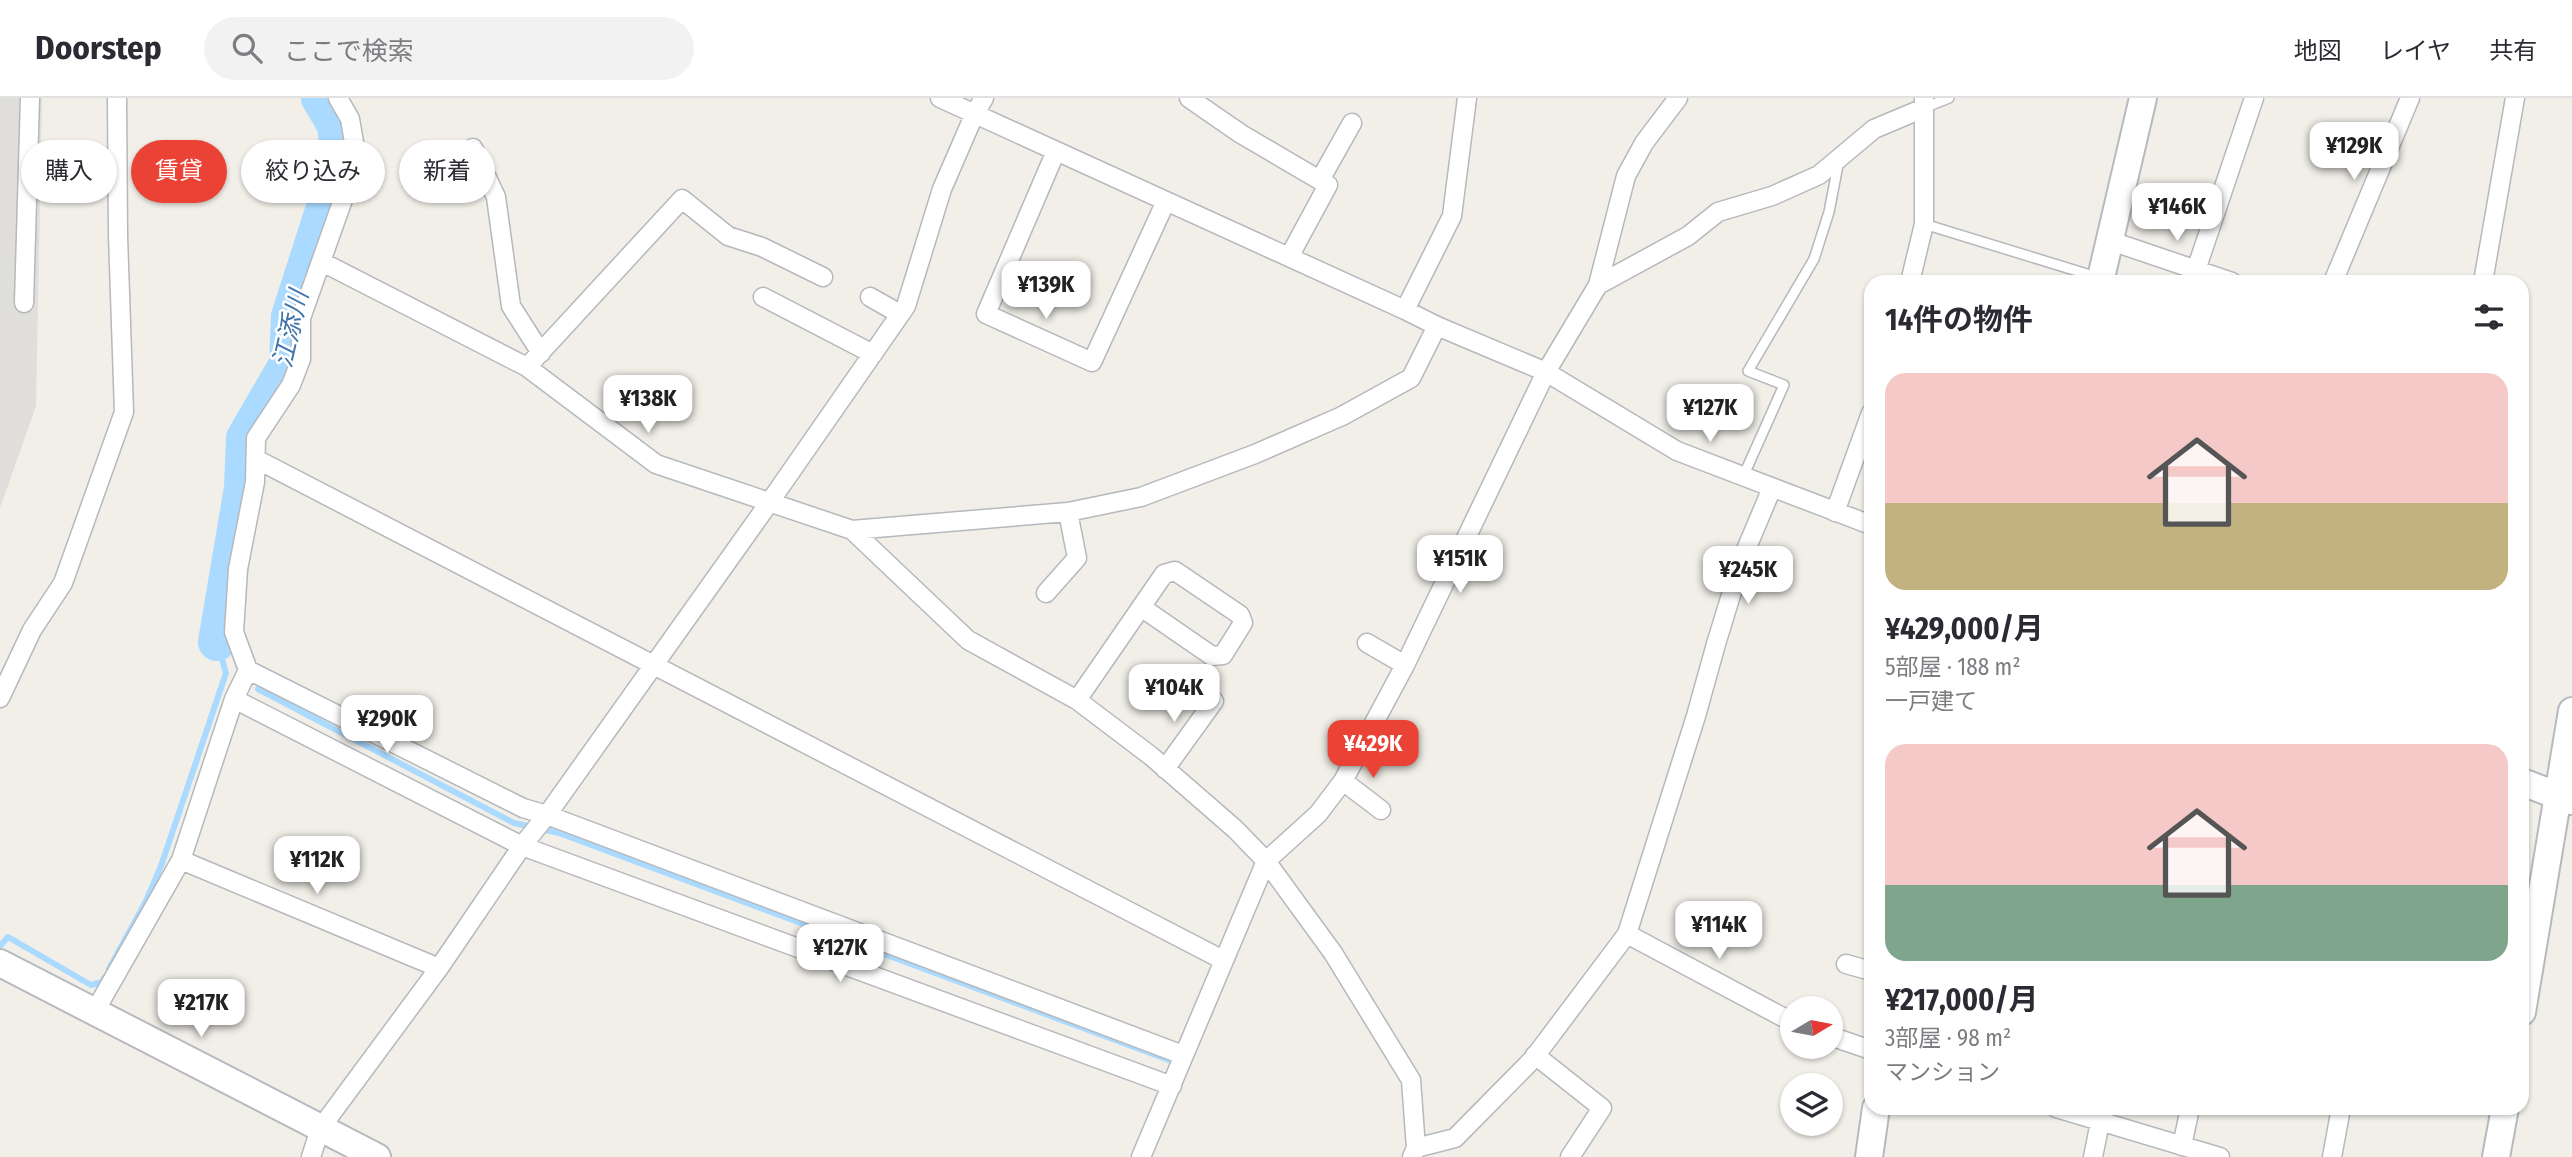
<!DOCTYPE html>
<html lang="ja">
<meta charset="utf-8">
<style>
:root{--surface:#fff;--page:#f2f2f3;--text:#2b2b33;--muted:#7c7c81;--line:#e1e1e2;--accent:#ea4335}
body{margin:0;font-family:"Fira Sans Condensed","Noto Sans JP",sans-serif;background:var(--page);color:var(--text);height:100vh;display:flex;flex-direction:column;font-size:26px;white-space:nowrap}
*{box-sizing:border-box;margin:0}
p{font-size:23px;color:var(--muted)}
.icon{flex:none;width:38px;height:38px;fill:none;stroke:currentColor;stroke-width:2;stroke-linecap:round;stroke-linejoin:round}
.map{position:relative;flex:1;overflow:hidden}
.panel{position:absolute;left:1864px;top:177px;width:665px;height:840px;display:flex;flex-direction:column;background:var(--surface);border-radius:21px;box-shadow:0 2px 5px #0004}
.panel>*{flex:none}
.guide{position:absolute;left:21px;top:42px;width:665px;height:63px;display:flex;gap:14px}
.needle{width:46px;rotate:80deg}
.tools{position:absolute;left:1780px;top:898px;display:grid;gap:14px}
.tools a{display:grid;place-items:center;width:63px;height:63px;border-radius:50%;background:var(--surface);box-shadow:0 2px 5px #0004;font-size:35px}
.price{position:absolute;translate:-50% -60px;padding:0 16px;border-radius:14px;background:#fff;color:#222;font-size:23px;line-height:46px;filter:drop-shadow(0 2px 4px #0008)}
.price::after{content:'';position:absolute;left:50%;top:42px;width:21px;height:16px;margin-left:-10px;background:inherit;clip-path:polygon(0 0,100% 0,50% 100%)}
.price.selected{background:var(--accent);color:#fff}
ul{padding:0;list-style:none}
li{display:grid;align-content:center;gap:14px;height:371px;padding:0 21px}
li span{display:grid;place-items:center;height:217px;border-radius:21px;color:#555}
li>.icon{margin-inline-start:auto}
span .icon{width:126px;height:126px;fill:#fffc;stroke-width:1}
li b{font-size:30px}
h2{display:flex;justify-content:space-between;align-items:center;height:84px;padding:0 21px;font-size:30px}
.tag{padding:0 24px;border-radius:32px;background:var(--surface);box-shadow:0 2px 5px #0004;font-size:24px;line-height:63px}
.tag.selected{background:var(--accent);color:#fff}
header{display:flex;align-items:center;gap:42px;box-sizing:border-box;height:98px;padding:0 35px;background:var(--surface);border-bottom:2px solid var(--line)}
header strong{font-size:33px}
nav{display:flex;gap:38px;margin-inline-start:auto;font-size:24px}
.search{width:490px;height:63px;background:var(--page);display:flex;align-items:center;gap:18px;box-sizing:border-box;padding:0 24px;border-radius:38px;color:var(--muted);font-size:26px}
.map>svg:first-child{display:block}
.industrial{fill:#e0deda}
.lines{fill:none;stroke-linecap:round;stroke-linejoin:round}
.stream{stroke:#aadaff;stroke-width:6}
.river{stroke:#aadaff;stroke-width:38}
.lane-casing{stroke:#b5b8bc;stroke-width:12}
.street-casing{stroke:#b5b8bc;stroke-width:21}
.secondary-casing{stroke:#b6babf;stroke-width:30}
.lane{stroke:#fff;stroke-width:9}
.street{stroke:#fff;stroke-width:18}
.secondary{stroke:#fff;stroke-width:26}
.labels{text-anchor:middle;dominant-baseline:central;stroke-width:5;stroke-linejoin:round;paint-order:stroke}
.water-label{font-size:26px;font-style:italic;fill:#4174aa;stroke:#fff}
</style>
<header>
<strong>Doorstep</strong>
<div class="search"><svg class="icon" aria-label="search" viewBox="0 0 24 24"><circle cx="10" cy="10" r="6"/><path d="M15 15l6 6"/></svg>ここで検索</div>
<nav><a>地図</a><a>レイヤ</a><a>共有</a></nav>
</header>
<div class="map">
<svg width="2572" height="1059" viewBox="0 0 2572 1059">
<rect width="100%" height="100%" fill="#f1efe8"/>
<path class="industrial" d="M0,0h42l-6,308 -36,102z"/>
<g class="lines">
<path class="stream" d="M258,591l256,134 45,10 610,227
M0,848l8,-9 83,48 11,-3 2,-4
M109,871l37,-68 15,-35 65,-193 -9,-31"/>
<path class="river" d="M217,544l26,-154 2,-50 43,-74 2,-48 50,-155 -4,-36 -16,-27"/>
<g class="lane-casing">
<path id="lane" d="M1924,10l25,-10
M1924,126l176,54
M1743,379l41,-92 -36,-14 66,-112 15,-47 10,-52"/>
</g>
<g class="street-casing">
<path id="street" d="M940,0l465,212 32,16 109,46 131,79 194,74
M1189,0l52,36 87,51 -39,72
M473,50l23,49 15,109 30,47
M1056,53l-70,163 106,48 74,-161
M1320,82l32,-57
M2111,143l121,41
M322,164l205,105 155,-168 46,37 34,11 61,30
M2196,172l58,-172
M1910,184l14,-58v-126
M2333,184l77,-184
M2483,184l32,-184
M1598,187l90,-49 30,-24 54,-16 47,-21 55,-46 50,-21
M763,199l110,57
M870,199l30,17
M24,205l6,-205
M1405,212l47,-94 15,-118
M527,269l129,97 196,66 116,110 109,60 74,56 84,73 31,32 52,-47 25,-33 62,-116 141,-293 52,-87 28,-109 18,-33 34,-45
M256,361l967,501
M1835,414l36,-99
M852,432l216,-18 73,-15 114,-43 87,-38 69,-38 26,-52
M1046,495l31,-35 -9,-46
M1367,545l38,22
M248,572l275,138 24,7 636,240
M0,600l32,-68 31,-47 61,-171 -6,-177 -1,-137
M234,601l288,147 650,240
M1077,602l87,-126 11,-3 65,44 3,8 -20,32 -11,1 -71,-49
M1165,671l49,-68
M1343,683l38,29
M181,762l258,108
M1627,836l165,88
M1846,866l25,7
M95,913l86,-151 53,-161 14,-29 -14,-38 4,-63 17,-87 1,-44 35,-53 10,-26v-41l56,-158 -7,-41 -12,-21
M1830,938l41,14
M1535,957l67,53 -32,49
M2056,1010l164,49
M2182,1048l8,-38
M1416,1050l39,-10 78,-79 94,-125 69,-218 20,-72 26,-85 30,-71
M311,1059l9,-28 119,-161 83,-122 25,-31 222,-312 137,-197 36,-117 33,-76 9,-15
M1141,1059l125,-296 67,92 78,127 5,68 -4,9
M2093,1059l7,-35
M2332,1059l9,-49"/>
</g>
<g class="secondary-casing">
<path id="secondary" d="M2100,184l43,-184
M2522,684l50,19
M0,865l377,194
M2522,914l50,-301
M1869,1059l7,-49
M2496,1059l9,-49"/>
</g>
<use href="#lane" class="lane"/>
<use href="#street" class="street"/>
<use href="#secondary" class="secondary"/>
</g>
<g class="labels">
<g class="water-label">
<text transform="translate(291 231) rotate(-77)">江添川</text>
</g>
</g>
</svg>
<div class="tools">
<a><svg class="needle" viewBox="-14 -14 28 28"><path d="M0-13l5 13h-10z" fill="#e53935"/><path d="M0 13l5-13h-10z" fill="#7c7c81"/></svg></a>
<a><svg class="icon" aria-label="layers" viewBox="0 0 24 24"><path d="M12 4l9 5-9 5-9-5zM3 14l9 5 9-5"/></svg></a>
</div>
<b class="price" style="left:2354px;top:84px">¥129K</b>
<b class="price" style="left:2177px;top:145px">¥146K</b>
<b class="price" style="left:1046px;top:223px">¥139K</b>
<b class="price" style="left:648px;top:337px">¥138K</b>
<b class="price" style="left:1710px;top:346px">¥127K</b>
<b class="price" style="left:1460px;top:497px">¥151K</b>
<b class="price" style="left:1748px;top:508px">¥245K</b>
<b class="price" style="left:1174px;top:626px">¥104K</b>
<b class="price" style="left:387px;top:657px">¥290K</b>
<b class="price selected" style="left:1373px;top:682px">¥429K</b>
<b class="price" style="left:317px;top:798px">¥112K</b>
<b class="price" style="left:1719px;top:863px">¥114K</b>
<b class="price" style="left:840px;top:886px">¥127K</b>
<b class="price" style="left:201px;top:941px">¥217K</b>
<div class="guide">
<a class="tag">購入</a>
<a class="tag selected">賃貸</a>
<a class="tag">絞り込み</a>
<a class="tag">新着</a>
</div>
<section class="panel">
<h2>14件の物件<svg class="icon" aria-label="filters" viewBox="0 0 24 24"><path d="M4 7h16M4 17h16"/><circle cx="9" cy="7" r="2"/><circle cx="15" cy="17" r="2"/></svg></h2>
<ul>
<li><span style="background:linear-gradient(#f6c9c9 60%,#c2b280 0)"><svg class="icon" aria-label="home" viewBox="0 0 24 24"><path d="M3 11l9-7 9 7M6 9v11h12V9"/></svg></span><div><b>¥429,000/月</b><p>5部屋 · 188 m²</p><p>一戸建て</p></div></li>
<li><span style="background:linear-gradient(#f6c9c9 65%,#7fa58c 0)"><svg class="icon" aria-label="home" viewBox="0 0 24 24"><path d="M3 11l9-7 9 7M6 9v11h12V9"/></svg></span><div><b>¥217,000/月</b><p>3部屋 · 98 m²</p><p>マンション</p></div></li>
</ul>
</section>
</div>
